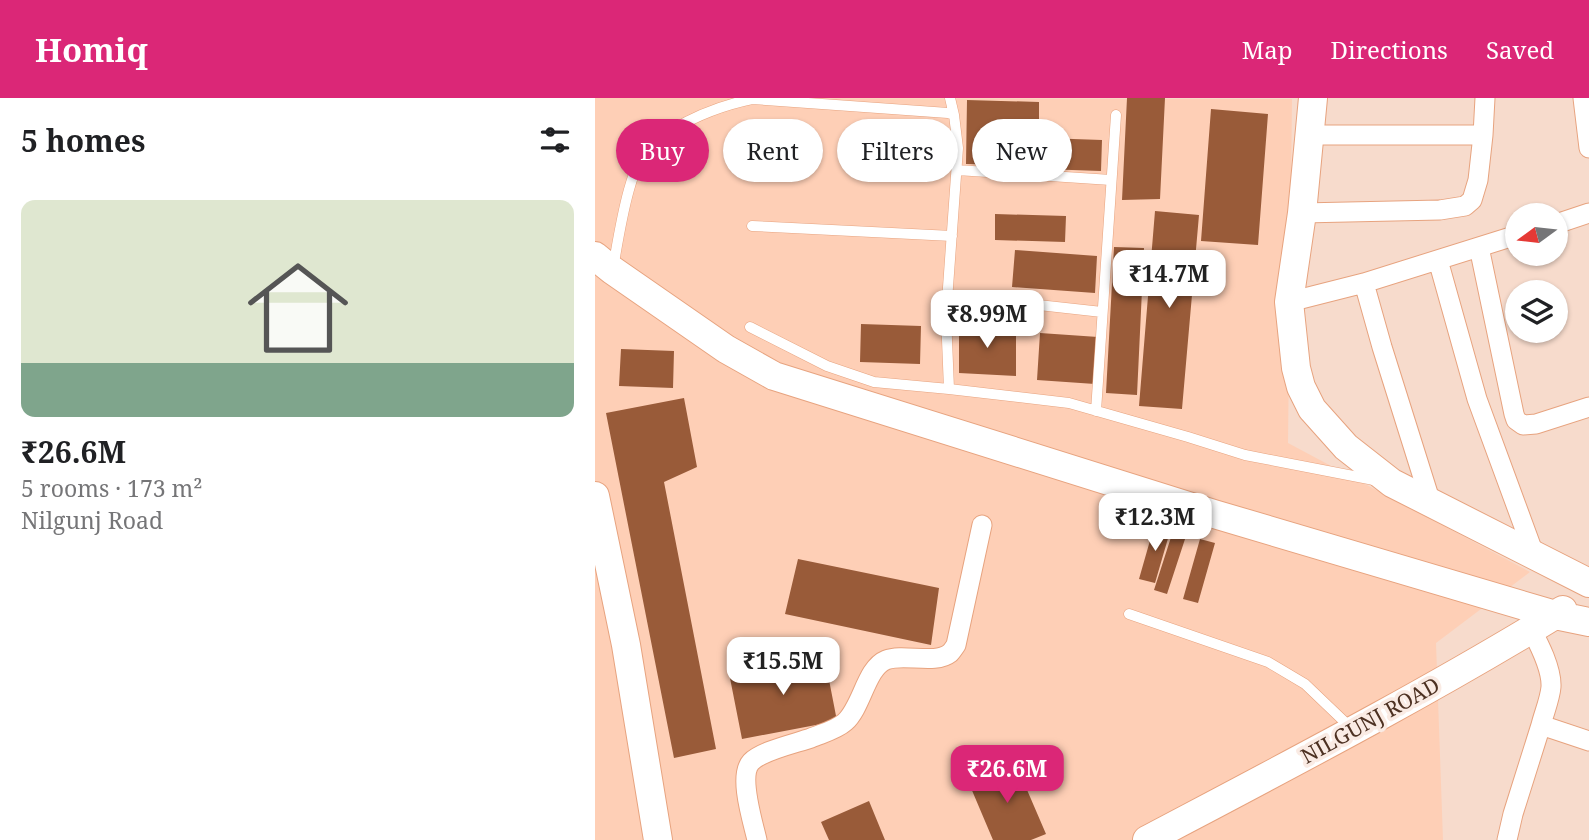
<!DOCTYPE html>
<meta charset="utf-8">
<style>
:root{--surface:#fff;--page:#f2f2f2;--text:#202124;--muted:#757577;--accent:#db2777}
body{margin:0;font-family:"Noto Serif",serif;background:var(--page);color:var(--text);height:100vh;display:flex;flex-direction:column;font-size:26px;white-space:nowrap}
*{box-sizing:border-box;margin:0}
p{font-size:23px;color:var(--muted)}
.icon{flex:none;width:38px;height:38px;fill:none;stroke:currentColor;stroke-width:2;stroke-linecap:round;stroke-linejoin:round}
.map{position:relative;flex:1;overflow:hidden}
.drawer{display:flex;flex-direction:column;background:var(--surface);width:595px}
.drawer>*{flex:none}
.guide{position:absolute;left:21px;top:21px;width:665px;height:63px;display:flex;gap:14px}
.needle{width:46px;rotate:255deg}
.buttons{position:absolute;left:910px;top:105px;display:grid;gap:14px}
.buttons a{display:grid;place-items:center;width:63px;height:63px;border-radius:50%;background:var(--surface);box-shadow:0 2px 5px #0004;font-size:35px}
.price{position:absolute;translate:-50% -60px;padding:0 16px;border-radius:14px;background:#fff;color:#222;font-size:23px;line-height:46px;filter:drop-shadow(0 2px 4px #0008)}
.price::after{content:'';position:absolute;left:50%;top:42px;width:21px;height:16px;margin-left:-10px;background:inherit;clip-path:polygon(0 0,100% 0,50% 100%)}
.price.current{background:var(--accent);color:#fff}
ul{padding:0;list-style:none}
li{display:grid;align-content:center;gap:14px;height:371px;padding:0 21px}
li span{display:grid;place-items:center;height:217px;border-radius:14px;color:#555}
li>.icon{margin-inline-start:auto}
span .icon{width:126px;height:126px;fill:#fffc;stroke-width:1}
li b{font-size:30px}
h2{display:flex;justify-content:space-between;align-items:center;height:84px;padding:0 21px;font-size:30px}
.chip{padding:0 24px;border-radius:32px;background:var(--surface);box-shadow:0 2px 5px #0004;font-size:24px;line-height:63px}
.chip.current{background:var(--accent);color:#fff}
header{display:flex;align-items:center;gap:42px;box-sizing:border-box;height:98px;padding:0 35px;background:var(--accent);color:#fff}
header strong{font-size:33px}
nav{display:flex;gap:38px;margin-inline-start:auto;font-size:24px}
main{display:flex;flex:1;min-height:0}
.map>svg:first-child{display:block}
.built{fill:#fecfb6}
.building{fill:#995b39}
.lines{fill:none;stroke-linecap:round;stroke-linejoin:round}
.lane-casing{stroke:#e7a37f;stroke-width:11}
.street-casing{stroke:#e7a37f;stroke-width:21}
.secondary-casing{stroke:#e7a37f;stroke-width:30}
.lane{stroke:#fff;stroke-width:10}
.street{stroke:#fff;stroke-width:19}
.secondary{stroke:#fff;stroke-width:28}
.labels{text-anchor:middle;dominant-baseline:central;stroke-width:7;stroke-linejoin:round;paint-order:stroke}
.street-label{font-size:21px;fill:#4d3122;stroke:#faebe4}
</style>
<header>
<strong>Homiq</strong>
<nav><a>Map</a><a>Directions</a><a>Saved</a></nav>
</header>
<main>
<section class="drawer">
<h2>5 homes<svg class="icon" aria-label="filters" viewBox="0 0 24 24"><path d="M4 7h16M4 17h16"/><circle cx="9" cy="7" r="2"/><circle cx="15" cy="17" r="2"/></svg></h2>
<ul>
<li><span style="background:linear-gradient(#dfe7d0 75%,#7fa58c 0)"><svg class="icon" aria-label="home" viewBox="0 0 24 24"><path d="M3 11l9-7 9 7M6 9v11h12V9"/></svg></span><div><b>₹26.6M</b><p>5 rooms · 173 m²</p><p>Nilgunj Road</p></div></li>
</ul>
</section>
<div class="map">
<svg width="994" height="742" viewBox="0 0 994 742">
<rect width="100%" height="100%" fill="#f7dbcc"/>
<path class="built" d="M0,0l697,1 -4,344 242,129 -94,71 7,197h-848z"/>
<path class="building" d="M532,0h38l-5,101 -38,1z
M372,2l72,2v64l-73,-2z
M616,11l57,5 -10,131 -57,-4z
M449,40l58,2 -1,31 -58,-2z
M560,113l44,4 -17,194 -43,-3z
M400,116l71,2 -1,26 -70,-2z
M519,149l30,1 -7,147 -31,-2z
M420,152l82,6 -2,37 -83,-6z
M266,226l60,2 -1,38 -60,-2z
M364,226l57,5v47l-57,-3z
M445,235l58,4 -3,47 -58,-4z
M26,251l53,2 -1,37 -54,-2z
M89,300l13,69 -33,15 52,267 -42,9 -68,-345z
M560,425l16,5 -16,55 -16,-4z
M578,433l13,5 -19,58 -13,-4z
M605,441l15,4 -17,60 -15,-4z
M203,461l141,29 -8,57 -146,-31z
M229,556l13,67 -95,18 -13,-66z
M420,664l31,72 -15,6h-38l-25,-59z
M274,703l16,39h-56l-8,-18z"/>
<g class="lines">
<g class="lane-casing">
<path id="lane" d="M355,0l4,17
M362,72l154,10
M157,128l200,10
M18,170c6,-32 16,-107 40,-127 5,-5 13,-8 19,-11 25,-15 51,-25 80,-31l196,14 6,2 4,33 -12,167 3,74 120,14 119,34 57,18 129,25
M353,197l154,17
M155,229l77,39 47,16 75,7
M501,313l20,-296
M534,516l139,48 37,22 45,43"/>
</g>
<g class="street-casing">
<path id="street" d="M988,0l6,50
M714,37h174
M707,115l138,-3 25,-4 7,-6 6,-20 5,-45 2,-37
M961,126l33,-11
M884,149l35,167 2,6 7,5 13,-1 53,-17
M843,162l39,139 57,155
M769,185l18,64 49,156
M694,204l75,-19 153,-48
M936,531c8,15 21,40 20,58 -1,12 -7,26 -10,38
M162,742c-4,-18 -19,-64 -6,-78 10,-11 46,-19 60,-24 12,-5 25,-8 34,-16 17,-15 21,-54 41,-62 18,-7 49,5 64,-7 2,-2 4,-5 6,-8l26,-120
M912,742l6,-26 28,-89 48,16"/>
</g>
<g class="secondary-casing">
<path id="secondary" d="M718,0l-11,115 -13,89 7,66 5,19 11,22 34,38 46,36 197,100
M0,158l17,14 114,79 48,27 440,138 341,101 34,7
M0,398l31,149 32,195
M552,742c140,-74 281,-147 416,-230"/>
</g>
<use href="#lane" class="lane"/>
<use href="#street" class="street"/>
<use href="#secondary" class="secondary"/>
</g>
<g class="labels">
<g class="street-label">
<text transform="translate(775 622) rotate(-29)">NILGUNJ ROAD</text>
</g>
</g>
</svg>
<div class="buttons">
<a><svg class="needle" viewBox="-14 -14 28 28"><path d="M0-13l5 13h-10z" fill="#e53935"/><path d="M0 13l5-13h-10z" fill="#757577"/></svg></a>
<a><svg class="icon" aria-label="layers" viewBox="0 0 24 24"><path d="M12 4l9 5-9 5-9-5zM3 14l9 5 9-5"/></svg></a>
</div>
<b class="price" style="left:574px;top:212px">₹14.7M</b>
<b class="price" style="left:392px;top:252px">₹8.99M</b>
<b class="price" style="left:560px;top:455px">₹12.3M</b>
<b class="price" style="left:188px;top:599px">₹15.5M</b>
<b class="price current" style="left:412px;top:707px">₹26.6M</b>
<div class="guide">
<a class="chip current">Buy</a>
<a class="chip">Rent</a>
<a class="chip">Filters</a>
<a class="chip">New</a>
</div>
</div>
</main>
